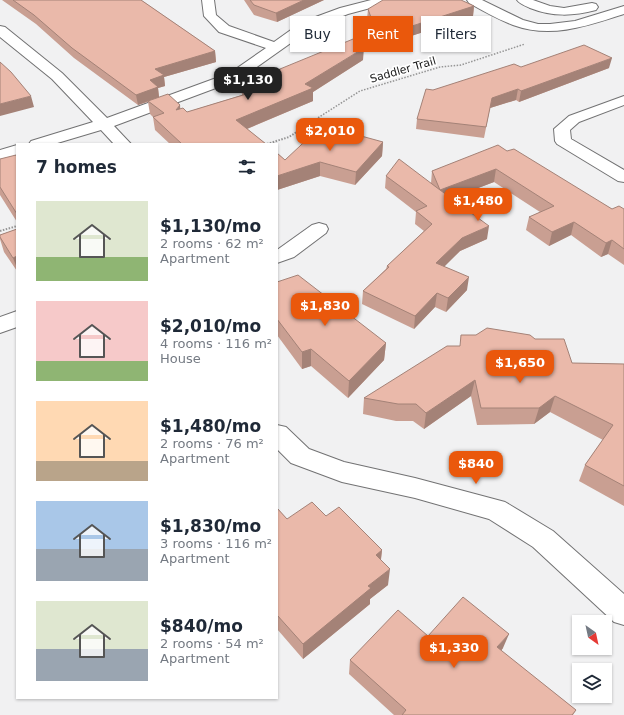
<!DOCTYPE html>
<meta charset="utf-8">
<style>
:root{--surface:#fff;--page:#f2f2f3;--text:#1f2937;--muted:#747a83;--accent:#ea580c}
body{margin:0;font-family:"DejaVu Sans",sans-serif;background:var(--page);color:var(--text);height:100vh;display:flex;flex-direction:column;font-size:15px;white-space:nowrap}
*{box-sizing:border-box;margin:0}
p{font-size:13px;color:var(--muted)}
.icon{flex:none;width:22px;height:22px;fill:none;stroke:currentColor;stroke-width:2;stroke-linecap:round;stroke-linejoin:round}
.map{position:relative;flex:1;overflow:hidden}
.drawer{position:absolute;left:16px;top:143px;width:262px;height:556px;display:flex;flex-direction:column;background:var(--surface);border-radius:0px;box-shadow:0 1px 3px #0004}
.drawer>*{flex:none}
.banner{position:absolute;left:290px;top:16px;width:274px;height:36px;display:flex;gap:8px}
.needle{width:26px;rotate:147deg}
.buttons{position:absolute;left:572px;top:615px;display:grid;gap:8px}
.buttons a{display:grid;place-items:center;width:40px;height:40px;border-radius:0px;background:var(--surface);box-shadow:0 1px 3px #0004;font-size:20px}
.price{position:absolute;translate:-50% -34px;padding:0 9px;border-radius:8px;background:var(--accent);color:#fff;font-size:13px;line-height:26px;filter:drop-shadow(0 1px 2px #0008)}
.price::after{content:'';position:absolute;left:50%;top:24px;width:12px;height:9px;margin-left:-6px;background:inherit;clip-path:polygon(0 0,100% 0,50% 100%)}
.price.current{background:#222;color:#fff}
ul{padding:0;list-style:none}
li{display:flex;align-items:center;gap:12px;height:100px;padding:0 20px}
li span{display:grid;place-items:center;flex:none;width:112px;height:80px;border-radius:0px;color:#555}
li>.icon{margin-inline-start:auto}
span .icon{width:48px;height:48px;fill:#fffc;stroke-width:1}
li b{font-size:17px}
h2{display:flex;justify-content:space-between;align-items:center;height:48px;padding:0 20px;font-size:17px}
.chip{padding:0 14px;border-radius:0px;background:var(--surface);box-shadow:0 1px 3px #0004;font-size:14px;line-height:36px}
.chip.current{background:var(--accent);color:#fff}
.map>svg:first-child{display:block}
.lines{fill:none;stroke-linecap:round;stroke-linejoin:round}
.minor-casing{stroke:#727273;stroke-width:2}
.path-far1{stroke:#959595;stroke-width:1.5;stroke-dasharray:1.5 1.5;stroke-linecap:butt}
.path{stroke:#959595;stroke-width:2;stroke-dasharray:1.5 1.5;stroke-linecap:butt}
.minor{fill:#fff;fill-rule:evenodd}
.wall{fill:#c99f92}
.shaded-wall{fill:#a48277}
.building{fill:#eab9aa;stroke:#a48277}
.labels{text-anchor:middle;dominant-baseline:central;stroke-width:3.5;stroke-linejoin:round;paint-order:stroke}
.far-street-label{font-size:11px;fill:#151515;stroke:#fff}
</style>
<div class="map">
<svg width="624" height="715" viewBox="0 0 624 715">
<rect width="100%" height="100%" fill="#f1f1f2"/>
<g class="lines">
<g class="minor-casing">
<path id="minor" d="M202,0h12l2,15 13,11 45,16 28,-20 38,-14 31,-8h20l-2,3 -41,11 -36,14 -72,51 -126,47 17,18h-17l-13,-14 -47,14h-25l2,-3 62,-19 -41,-43 -52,-42v-11l5,1 57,46 45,45 123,-45 36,-25 -47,-16 -15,-16z
M467,0h15l41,20 15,4h12l25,-3 49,-15v8c-37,12 -73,25 -111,11 -16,-6 -30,-14 -44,-22z
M517,0h16l17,6 14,2 28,-5 4,1 2,3 -2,3c-23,6 -43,7 -66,-2 -4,-2 -10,-4 -13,-8z
M624,96v9l-45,17 -9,8 1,9 53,31v12l-6,-1 -61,-37 -2,-3 -1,-12 15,-13z
M17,145v10l-17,5v-10z
M319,223l7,2 2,4 -2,4 -32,24 -17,6v-13l35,-25z
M17,311v16l-17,6v-16z
M277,425l9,2 23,22 35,13 71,16 90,24 48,29 71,63v31l-10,-3 -81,-75 -44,-28 -74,-21 -73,-16 -51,-19 -14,-14z"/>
</g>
<path class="path-far1" d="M313,121l47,-30 80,-24 21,-2 64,-21"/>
<path class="path" d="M267,144l22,-7 26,-17
M0,231l17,-5"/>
<use href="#minor" class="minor"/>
</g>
<path class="wall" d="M2,0h139l74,51 1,11 -52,15 1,9 -7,2 1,9 21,8v4l7,3 55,-17 -1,-10 122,-25 -50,32v9l-66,28 19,15h-96l-15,-14 -2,-13 -3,-3 -2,-12 -10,3 -64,-47 -38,-34z
M244,0h80l-47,22 -23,-7z
M474,6l-1,10 -96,31 -10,-28 1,-10z
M521,67l88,1 -90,34 -3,-2 -26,8 -6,30 -68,-9 1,-10 16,-29z
M337,137l46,5 -1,14 -27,29 -35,-9 -43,14v-37l8,7z
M507,151l105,58h12v56l-16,-11 -7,3 -30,-22 -22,11 -23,-16 3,-13 11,-5 -46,-30 -43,16 36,41 -27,12 -16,15 23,24 -21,22 -11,-5 -21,22 -52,-25 1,-13 23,-22 1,-3 37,-35 -9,-7 1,-12 -31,-24 1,-12 45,7 1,-12z
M17,157v65l-17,-27v-36z
M17,229v42l-13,-19 -4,-13v-4z
M277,282l109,61 -2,17 -36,38 -37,-32 -9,3 -25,-34z
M572,363l52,1v142l-45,-25 6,-16 18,-25 -53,-28 -16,12 -57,1 -6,-29 -47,33 -11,-8h-17l-33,-7 1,-16z
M277,508l10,11 39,-3 56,34 -1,10 7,25 -18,14v5l-67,55 -26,-30z
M428,636l75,12 -2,3 75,59 -3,5h-179l-45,-41 1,-14z"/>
<path class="shaded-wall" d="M304,0h20l-47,22 -1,-9z
M474,6l-1,10 -96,31 1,-10z
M364,48l-1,12 -50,32v9l-76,32 -1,-13 69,-36z
M215,51l1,11 -52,15 1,9 -7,2 1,9 -21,8 -2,-10 14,-15 5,-11z
M612,58l-3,10 -90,34 2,-11z
M518,89l-2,11 -26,8 -6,30 8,-40z
M31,96l3,11 -34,9v-12z
M180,105l1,13 -5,-8z
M383,142l-1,14 -27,29 1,-13z
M320,162v14l-43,14v-14z
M496,169l-2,13 -55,21 1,-13z
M574,222l-3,13 -22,11 3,-14z
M489,226l-2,13 -27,12 -25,25 1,-13 26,-25z
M612,240l-4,14 -7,3 5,-14z
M17,256v12l-4,-10z
M469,277l-2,13 -21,22 2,-14z
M437,293l-2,14 -21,22 1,-13z
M386,343l-2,17 -36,38 1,-17z
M311,349v17l-9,3v-17z
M475,380l-4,16 -47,33 2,-16z
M555,396l-5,16 -16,12 5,-16z
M382,550l-2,16 -4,-11z
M390,569l-2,16 -18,14v5l-67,55v-15l65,-58z
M509,634l-6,14 -11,14 5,-15z"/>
<path class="building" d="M13,0h128l74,51 -60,18 9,6 -14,5 8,7 -22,8 -64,-47 -38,-33z
M250,0h54l-28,13 -22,-8z
M383,0h78l13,6 -96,31 -10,-28z
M358,37l6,11 -59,36 8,4 -77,32 30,24h-84l-29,-27 11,-4 -16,-12 20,-7 12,11 -4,5 7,-2 4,4 66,-20 -12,-7z
M584,45l28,13 -91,33 -3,-2 -26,9 -6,29 -69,-8 9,-30 7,1 81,-26 7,3z
M0,62l11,10 20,24 -31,8z
M316,131l21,6 6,-6 40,11 -27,30 -36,-10 -43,14v-23l8,7z
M498,145l9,6 7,-2 98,60 7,-3 5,3v40l-12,-9 -6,3 -32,-21 -22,10 -23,-15 25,-11 -58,-37 -56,21 49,36 -27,12 -26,25 33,14 -21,21 -11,-5 -22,23 -52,-25 26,-24 -2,-1 45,-42 -16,-13 11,-5 -41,-30 13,-17 41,31 -8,-19z
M16,155l1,2v57l-17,-27v-28z
M17,229v27l-4,2 -13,-21v-2z
M298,275l88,68 -37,38 -38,-32 -9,3 -25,-33v-37z
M487,328l43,7 5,4h29l8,24 52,1v122l-39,-21 28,-40 -58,-29 -16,12h-58l-6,-28 -49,33 -10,-9h-18l-34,-6 83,-52h13l1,-11h15z
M312,502l14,14 13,-9 43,43 -6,5 14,14 -22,17 3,2 -68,56 -26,-29v-107l10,11z
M463,597l46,37 -12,13 79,63 -4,5h-170l4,-5 -56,-50 48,-50 30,26z"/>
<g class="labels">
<g class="far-street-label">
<text transform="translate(403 70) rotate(-16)">Saddler Trail</text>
</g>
</g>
</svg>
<div class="buttons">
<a><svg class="needle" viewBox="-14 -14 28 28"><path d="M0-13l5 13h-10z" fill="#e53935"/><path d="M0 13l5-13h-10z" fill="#747a83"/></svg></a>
<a><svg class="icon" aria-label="layers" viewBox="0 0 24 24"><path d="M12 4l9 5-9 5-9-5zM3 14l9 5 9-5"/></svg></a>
</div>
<b class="price current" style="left:248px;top:101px">$1,130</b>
<b class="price" style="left:330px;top:152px">$2,010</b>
<b class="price" style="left:478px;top:222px">$1,480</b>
<b class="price" style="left:325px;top:327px">$1,830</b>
<b class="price" style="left:520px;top:384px">$1,650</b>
<b class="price" style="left:476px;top:485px">$840</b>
<b class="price" style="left:454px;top:669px">$1,330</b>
<div class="banner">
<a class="chip">Buy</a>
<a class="chip current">Rent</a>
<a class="chip">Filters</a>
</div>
<section class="drawer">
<h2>7 homes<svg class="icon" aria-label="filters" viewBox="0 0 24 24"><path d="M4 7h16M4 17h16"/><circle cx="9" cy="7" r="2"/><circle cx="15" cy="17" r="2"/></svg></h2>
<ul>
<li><span style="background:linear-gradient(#dfe7d0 70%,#8fb573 0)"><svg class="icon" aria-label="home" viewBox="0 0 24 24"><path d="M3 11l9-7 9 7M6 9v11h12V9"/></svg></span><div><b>$1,130/mo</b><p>2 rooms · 62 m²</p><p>Apartment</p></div></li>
<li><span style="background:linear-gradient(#f6c9c9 75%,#8fb573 0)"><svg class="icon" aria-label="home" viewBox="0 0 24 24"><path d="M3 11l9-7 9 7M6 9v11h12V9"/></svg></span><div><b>$2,010/mo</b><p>4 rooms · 116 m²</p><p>House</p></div></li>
<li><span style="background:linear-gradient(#ffd9b3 75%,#b9a48a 0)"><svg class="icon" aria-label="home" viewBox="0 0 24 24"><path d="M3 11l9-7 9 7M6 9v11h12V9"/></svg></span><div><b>$1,480/mo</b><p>2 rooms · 76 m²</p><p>Apartment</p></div></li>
<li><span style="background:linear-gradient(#a9c7e8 60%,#9aa5b1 0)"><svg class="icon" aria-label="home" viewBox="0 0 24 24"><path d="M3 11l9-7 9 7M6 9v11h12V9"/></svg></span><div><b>$1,830/mo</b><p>3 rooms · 116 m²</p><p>Apartment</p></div></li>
<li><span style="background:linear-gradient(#dfe7d0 60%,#9aa5b1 0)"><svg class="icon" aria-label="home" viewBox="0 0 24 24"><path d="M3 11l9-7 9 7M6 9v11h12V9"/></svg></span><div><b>$840/mo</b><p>2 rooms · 54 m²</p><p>Apartment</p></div></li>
</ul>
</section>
</div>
